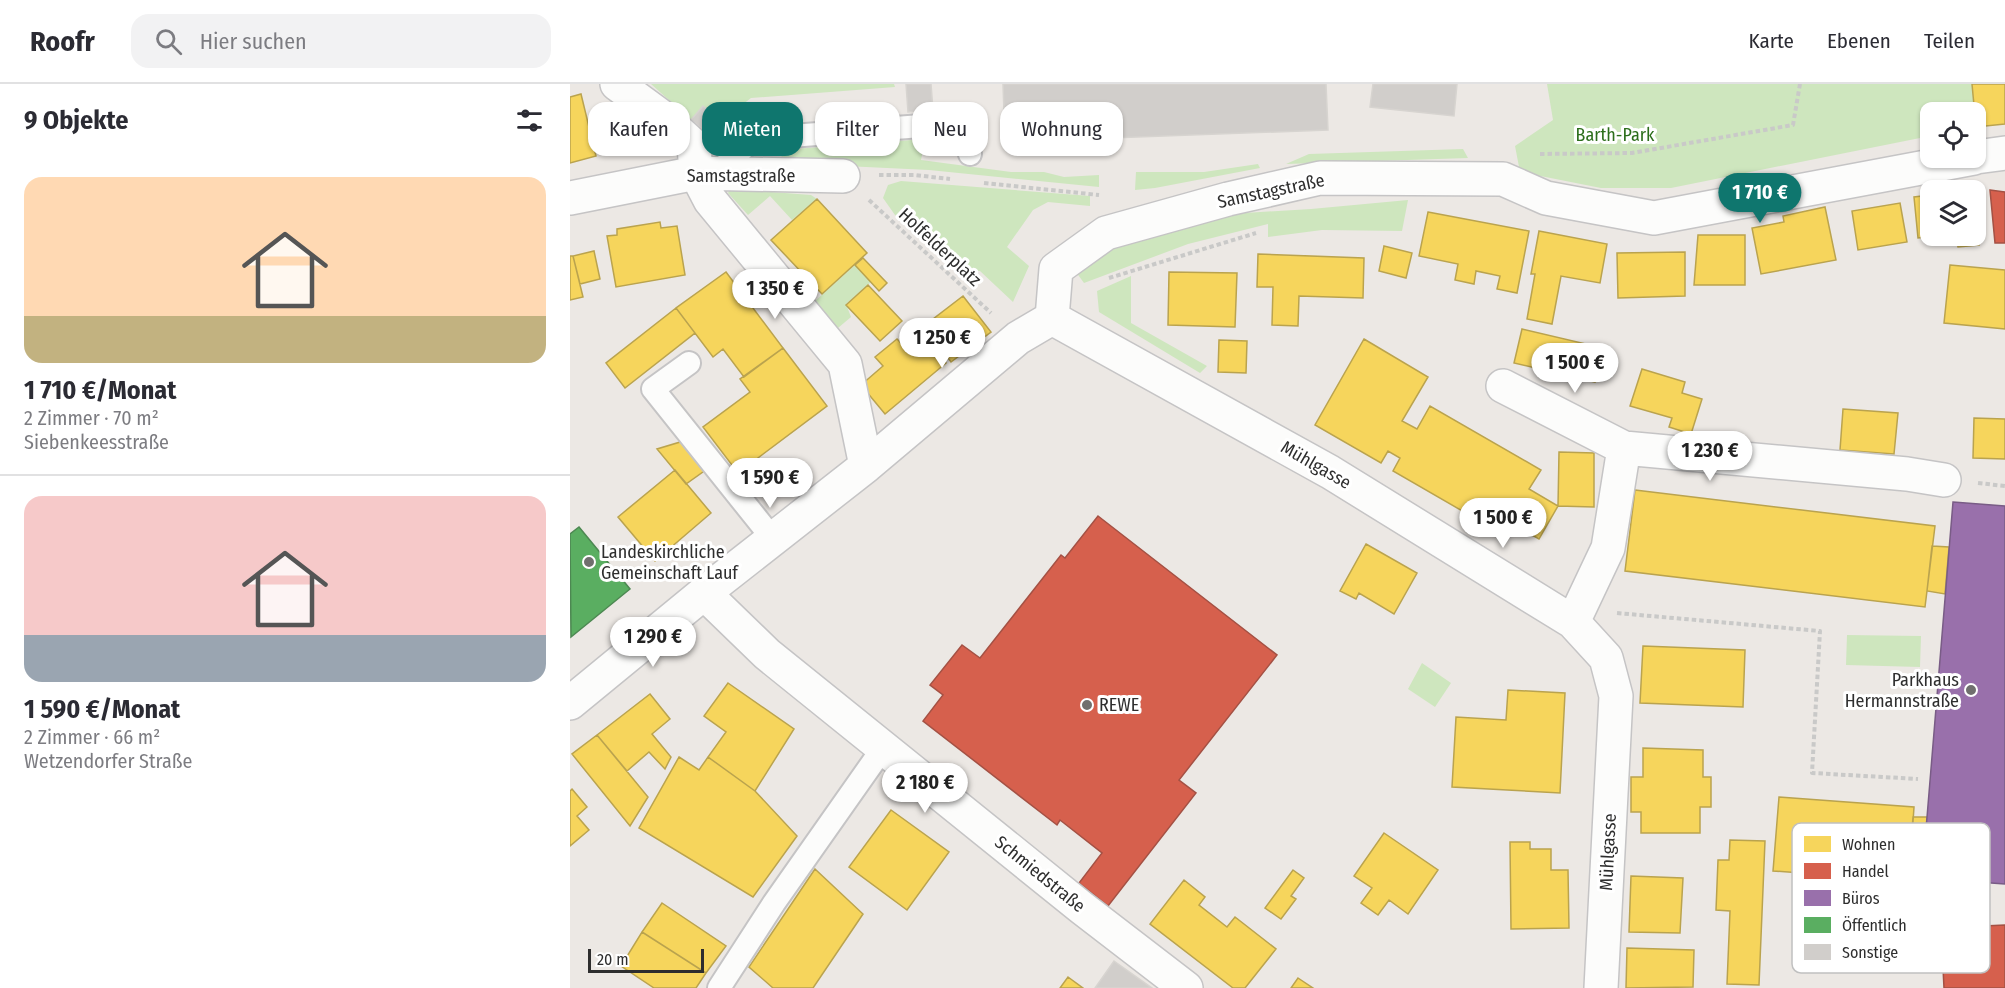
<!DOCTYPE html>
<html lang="de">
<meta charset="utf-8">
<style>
:root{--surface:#fff;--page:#f2f2f3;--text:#2b2b33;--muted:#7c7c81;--line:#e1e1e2;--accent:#0f766e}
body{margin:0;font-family:"Fira Sans Condensed",sans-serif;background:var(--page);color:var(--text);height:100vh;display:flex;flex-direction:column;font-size:22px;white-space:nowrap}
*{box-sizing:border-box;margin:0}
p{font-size:20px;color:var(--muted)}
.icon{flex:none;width:33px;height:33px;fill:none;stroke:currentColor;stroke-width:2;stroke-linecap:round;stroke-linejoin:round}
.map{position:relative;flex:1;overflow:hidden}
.side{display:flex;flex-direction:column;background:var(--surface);width:570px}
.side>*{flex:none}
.top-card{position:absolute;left:18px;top:18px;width:570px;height:54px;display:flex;gap:12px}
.tools{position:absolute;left:1350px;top:18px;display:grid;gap:12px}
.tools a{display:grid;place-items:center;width:66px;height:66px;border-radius:12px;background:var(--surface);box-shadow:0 2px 4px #0004;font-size:30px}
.scale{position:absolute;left:18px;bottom:15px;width:116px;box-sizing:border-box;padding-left:6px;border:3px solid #2e2e2e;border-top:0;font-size:16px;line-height:21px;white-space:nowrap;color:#2e2e2e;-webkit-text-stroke:4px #fff;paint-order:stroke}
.price{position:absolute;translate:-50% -51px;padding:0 14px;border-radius:21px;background:#fff;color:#222;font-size:20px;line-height:39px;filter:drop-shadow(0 2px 3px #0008)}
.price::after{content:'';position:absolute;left:50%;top:36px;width:18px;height:14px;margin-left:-9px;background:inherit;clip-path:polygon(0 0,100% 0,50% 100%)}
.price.on{background:var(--accent);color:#fff}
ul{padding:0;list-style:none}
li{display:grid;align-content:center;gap:12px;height:318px;padding:0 24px}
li+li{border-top:2px solid var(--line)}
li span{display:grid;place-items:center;height:186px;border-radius:18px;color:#555}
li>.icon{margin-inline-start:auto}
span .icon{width:108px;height:108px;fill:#fffc;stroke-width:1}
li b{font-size:26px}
h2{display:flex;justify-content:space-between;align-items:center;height:72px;padding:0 24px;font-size:26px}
.chip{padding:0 21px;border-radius:18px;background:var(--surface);box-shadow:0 2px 4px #0004;font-size:21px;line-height:54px}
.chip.on{background:var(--accent);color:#fff}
header{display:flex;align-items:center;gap:36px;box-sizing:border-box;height:84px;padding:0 30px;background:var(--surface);border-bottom:2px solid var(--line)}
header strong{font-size:28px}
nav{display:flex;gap:33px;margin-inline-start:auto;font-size:21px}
.search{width:420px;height:54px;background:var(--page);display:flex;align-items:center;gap:15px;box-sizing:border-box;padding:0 21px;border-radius:18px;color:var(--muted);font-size:22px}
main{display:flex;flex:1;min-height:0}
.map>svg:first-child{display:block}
.green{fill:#cee6be}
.homes{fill:#f6d55c;stroke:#baa34e;stroke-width:1.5}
.shops{fill:#d6604d;stroke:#a45144;stroke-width:1.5}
.offices{fill:#9970ab;stroke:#795c86;stroke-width:1.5}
.public{fill:#5aae61;stroke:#4d8852;stroke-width:1.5}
.building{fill:#d1cecb;stroke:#d7d4d0;stroke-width:1.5}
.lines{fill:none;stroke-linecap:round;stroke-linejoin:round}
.lane-casing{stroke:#c5c4c5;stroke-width:26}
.street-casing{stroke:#c5c4c5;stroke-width:36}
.path{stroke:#c9c9c8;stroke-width:4;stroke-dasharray:4.5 3;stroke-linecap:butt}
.lane{stroke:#fcfcfb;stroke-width:22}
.street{stroke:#fcfcfb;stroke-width:33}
.poi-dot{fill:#706f6e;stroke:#fff;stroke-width:2}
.labels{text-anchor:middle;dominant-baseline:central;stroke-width:6;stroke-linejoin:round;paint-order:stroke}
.park-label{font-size:18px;fill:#2c6e1b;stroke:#fff}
.street-label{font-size:18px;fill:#2e2e2e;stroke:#fff}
.poi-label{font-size:18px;fill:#2e2e2e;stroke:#fff;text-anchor:start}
.key{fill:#fff;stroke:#c0c0c0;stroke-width:1.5}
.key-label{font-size:16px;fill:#2e2e2e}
</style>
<header>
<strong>Roofr</strong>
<div class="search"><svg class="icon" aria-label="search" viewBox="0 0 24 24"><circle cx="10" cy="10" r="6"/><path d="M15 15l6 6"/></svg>Hier suchen</div>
<nav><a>Karte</a><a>Ebenen</a><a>Teilen</a></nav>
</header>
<main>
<section class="side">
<h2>9 Objekte<svg class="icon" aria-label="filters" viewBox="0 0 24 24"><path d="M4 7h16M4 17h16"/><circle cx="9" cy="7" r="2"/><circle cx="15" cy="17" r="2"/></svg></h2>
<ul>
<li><span style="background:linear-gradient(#ffd9b3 75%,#c2b280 0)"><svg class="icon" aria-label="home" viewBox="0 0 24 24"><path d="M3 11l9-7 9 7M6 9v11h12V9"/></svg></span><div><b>1 710 €/Monat</b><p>2 Zimmer · 70 m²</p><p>Siebenkeesstraße</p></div></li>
<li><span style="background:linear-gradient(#f6c9c9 75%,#9aa5b1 0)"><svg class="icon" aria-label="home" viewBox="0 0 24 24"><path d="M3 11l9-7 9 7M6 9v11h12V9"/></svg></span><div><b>1 590 €/Monat</b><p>2 Zimmer · 66 m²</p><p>Wetzendorfer Straße</p></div></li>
</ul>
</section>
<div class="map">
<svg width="1435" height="904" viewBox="0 0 1435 904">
<rect width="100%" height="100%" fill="#ece8e4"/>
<path class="green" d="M81,0h243l1,3 -144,11 -30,23 -18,-15 -12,14z
M977,0h425l3,28h-45v24l-259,52h-70l-81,-16 -5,-26 38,-26z
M355,55l-4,21 90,12h33l20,5 35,-2v12l-170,-17 -147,-7 -1,-13z
M893,65l5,9 -182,6 23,-10z
M688,80l2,4 -105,20 -20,2 1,-18h68z
M331,97l189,15v10l-42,-4 -15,8 -26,37 22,19 -16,36 -33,-31h-21l-64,-56 -12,-17 5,-13z
M160,105l81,6 6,4 -25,21 -22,-24 -22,19 -20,-22z
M838,116l-6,31 -80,-1 -54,7v-13l-80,20 -104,39 -8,-11 30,-24 69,-23 70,-12 66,-4z
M285,181l16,17 -25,22 5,13 -13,11 -23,-27z
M561,192v47l76,43 -7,7 -101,-61 -2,-21z
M1277,551l74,1 -1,31 -74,-2z
M852,579l29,20 -16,24 -27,-18z"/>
<path class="homes" d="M1402,0h33v40l-29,3z
M11,10l15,62 -26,7v-66z
M1360,111v41h7l-19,2 -4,-41z
M247,115l50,54 -45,41 -51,-54z
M1330,119l7,39 -49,8 -6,-39z
M1255,123l11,53 -75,14 -9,-46 32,-6 -1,-6z
M1406,125l3,36 -21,2 -2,-11h20z
M858,128l101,19 -12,62 -20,-4 3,-13 -24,-5 -2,13 -19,-4 3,-16 -39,-8z
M90,138l1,6 16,-2 8,49 -69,12 -9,-51 10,-1v-6z
M969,147l68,13 -7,39 -39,-7 -9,48 -25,-5 8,-45h-4z
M1128,151h47v50h-51z
M814,162l28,7 -6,25 -27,-7z
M24,167l6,28 -20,5 -7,-28z
M1115,168v44l-67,2 -1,-45z
M688,170l106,4 -1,40 -64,-2 -1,30 -26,-1 1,-38h-16z
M0,172h3l10,41 -13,3z
M293,174l24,25 -8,8 -24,-26z
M1380,181l55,5v59l-61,-6z
M156,188l57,76 -39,29 -21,-28 -10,8 -37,-49z
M599,188l68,1 -2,54 -67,-2z
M298,201l34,36 -22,20 -34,-36z
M393,212l28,36 -40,30 -27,-36z
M106,224l19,25 -70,55 -19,-25z
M952,245l81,19 -8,34 -81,-19z
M350,249l26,30 -61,51 -24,-29 22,-19 -8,-9 22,-18 7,7z
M794,255l64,38 -26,44 15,8 13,-23 111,64 -12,19 29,17 -19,33 -29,-16 -6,12 -111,-64 7,-13 -12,-7 -7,12 -66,-38z
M649,256l28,1 -1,32 -28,-1z
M213,264l44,58 -89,67 -35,-46 47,-35 -10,-13z
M1072,285l43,13 -3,11 20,6 -11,35 -22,-7 3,-9 -42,-12z
M1273,325l55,4 -4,41 -54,-4z
M1404,334l31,1v40l-32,-1z
M117,356l20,29 -21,15 -29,-35z
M989,368l35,1v54l-36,-1z
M105,386l36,43 -56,48 -37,-44z
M1065,406l300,36 -10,81 -300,-36z
M796,460l51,29 -23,41 -35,-21 -3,6 -16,-8z
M1362,462l17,1 -4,47 -18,-3z
M1073,562l102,4 -2,57 -103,-4z
M158,599l66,46 -39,62 -47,-34 18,-25 -22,-16z
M938,606l57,3 -5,100 -108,-6 4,-70 50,3z
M80,610l20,25 -18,15 19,23 -6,12 -16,-17 -22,19 -30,-36z
M27,651l51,62 -18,29 -58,-72z
M1073,664l60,2v27h8v30h-11v26h-59v-21h-10v-35h12z
M109,673l20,13 9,-13 47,34 42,45 -44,61 -114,-69z
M2,705l15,18 -10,9 12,14 -19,16v-55z
M1209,713l135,10 -5,74 -136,-10z
M321,726l58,42 -42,58 -58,-43z
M1343,733h14l-4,51 -14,-1z
M814,749l54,37 -30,44 -19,-14 -11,15 -17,-12 11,-15 -18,-12z
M1160,756l35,1 -6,144 -32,-1 3,-73 -14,-1 2,-50h11z
M940,758h20v7h21v21h17l1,58 -58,1z
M245,785l48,45 -50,74h-40l-24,-21z
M723,786l11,8 -13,18 5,3 -15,20 -16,-11z
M1061,792l52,2 -3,55 -51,-1z
M614,796l21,17 -6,8 28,22 8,-10 41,32 -31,39h-12l-83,-64z
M92,819l64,43 -20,27 -64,-41z
M72,848l64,41 -10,15h-42l-33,-22z
M1057,864l67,2 -1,37 -67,1z
M498,893l15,11h-23z
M728,894l15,10h-22z"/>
<path class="shops" d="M1420,106l15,2v51h-10z
M528,432l179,139 -98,125 17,13 -88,113 -29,-23 23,-30 -42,-33 -3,5 -134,-104 20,-26 -13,-10 32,-40 18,13 81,-103 4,3z
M1435,841v63h-61l-3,-60z"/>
<path class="offices" d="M1383,418l52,4v378l-83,-6z"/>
<path class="public" d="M9,443l51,62 -59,48 -1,-103z"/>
<path class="building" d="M336,0h25l2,26 -25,2z
M433,0h323l2,46 -323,12z
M803,0h84l-3,32 -84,-9z
M133,22l26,21 -12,14 -26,-21z
M544,877l38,27h-57z"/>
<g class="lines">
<g class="lane-casing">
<path id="lane" d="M147,89l36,-34 207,-16 10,31
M119,279l-36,26 120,150
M149,904l55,-85 109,-155"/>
</g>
<g class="street-casing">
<path id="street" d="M47,0l45,33 32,29 2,27 14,27 135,164 21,102
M1406,73l29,-4
M0,114l126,-25 147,3
M482,234l4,-49 50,-36 122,-34 92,-21 183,1 43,19 108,20 320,-60
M482,234l278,154 243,150 33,36 10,38 -15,292
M933,302l121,62
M134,509l63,61 315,254 104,80
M1003,538l35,-74 16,-100 283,26 37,6
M0,619l134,-110 162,-127 152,-128 34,-20"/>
</g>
<path class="path" d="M970,70l92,-1 161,-28 7,-41
M309,91h35l36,4
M414,99l115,12
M299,116l122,113
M539,194l147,-45
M1408,399l27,3
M1047,529l203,18 -8,142 106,6"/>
<use href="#lane" class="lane"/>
<use href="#street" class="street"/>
</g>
<g class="poi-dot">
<circle cx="19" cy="478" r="6"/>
<circle cx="1401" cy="606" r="6"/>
<circle cx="517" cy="621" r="6"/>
</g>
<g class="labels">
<g class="park-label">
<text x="1045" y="51">Barth-Park</text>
</g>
<g class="street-label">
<text x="171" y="92">Samstagstraße</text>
<text transform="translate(701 107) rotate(-12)">Samstagstraße</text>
<text transform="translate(370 163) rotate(43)">Holfelderplatz</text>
<text transform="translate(746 381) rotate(30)">Mühlgasse</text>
<text transform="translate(1038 768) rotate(-87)">Mühlgasse</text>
<text transform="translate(470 790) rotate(39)">Schmiedstraße</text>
</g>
<g class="poi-label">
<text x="31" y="468">Landeskirchliche<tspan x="31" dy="21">Gemeinschaft Lauf</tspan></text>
<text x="1389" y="596" text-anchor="end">Parkhaus<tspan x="1389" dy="21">Hermannstraße</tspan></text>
<text x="529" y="621">REWE</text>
</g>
</g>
<rect x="1222" y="739" width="198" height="150" rx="9" class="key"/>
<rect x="1234" y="752" width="27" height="16" fill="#f6d55c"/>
<rect x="1234" y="779" width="27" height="16" fill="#d6604d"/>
<rect x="1234" y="806" width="27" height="16" fill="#9970ab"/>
<rect x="1234" y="833" width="27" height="16" fill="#5aae61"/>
<rect x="1234" y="860" width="27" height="16" fill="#d1cecb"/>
<g class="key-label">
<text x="1272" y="766">Wohnen</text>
<text x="1272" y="793">Handel</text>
<text x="1272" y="820">Büros</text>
<text x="1272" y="847">Öffentlich</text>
<text x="1272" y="874">Sonstige</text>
</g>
</svg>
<div class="tools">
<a><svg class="icon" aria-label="locate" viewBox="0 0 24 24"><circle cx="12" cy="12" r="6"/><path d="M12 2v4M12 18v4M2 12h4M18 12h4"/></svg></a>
<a><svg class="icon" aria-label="layers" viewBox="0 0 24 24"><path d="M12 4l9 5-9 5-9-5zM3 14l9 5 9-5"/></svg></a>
</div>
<div class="scale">20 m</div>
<b class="price on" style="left:1190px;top:140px">1 710 €</b>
<b class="price" style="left:205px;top:236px">1 350 €</b>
<b class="price" style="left:372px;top:285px">1 250 €</b>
<b class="price" style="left:1005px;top:310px">1 500 €</b>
<b class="price" style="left:1140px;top:398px">1 230 €</b>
<b class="price" style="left:200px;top:425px">1 590 €</b>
<b class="price" style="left:933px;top:465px">1 500 €</b>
<b class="price" style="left:83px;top:584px">1 290 €</b>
<b class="price" style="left:355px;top:730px">2 180 €</b>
<div class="top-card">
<a class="chip">Kaufen</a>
<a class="chip on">Mieten</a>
<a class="chip">Filter</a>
<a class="chip">Neu</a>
<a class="chip">Wohnung</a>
</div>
</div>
</main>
